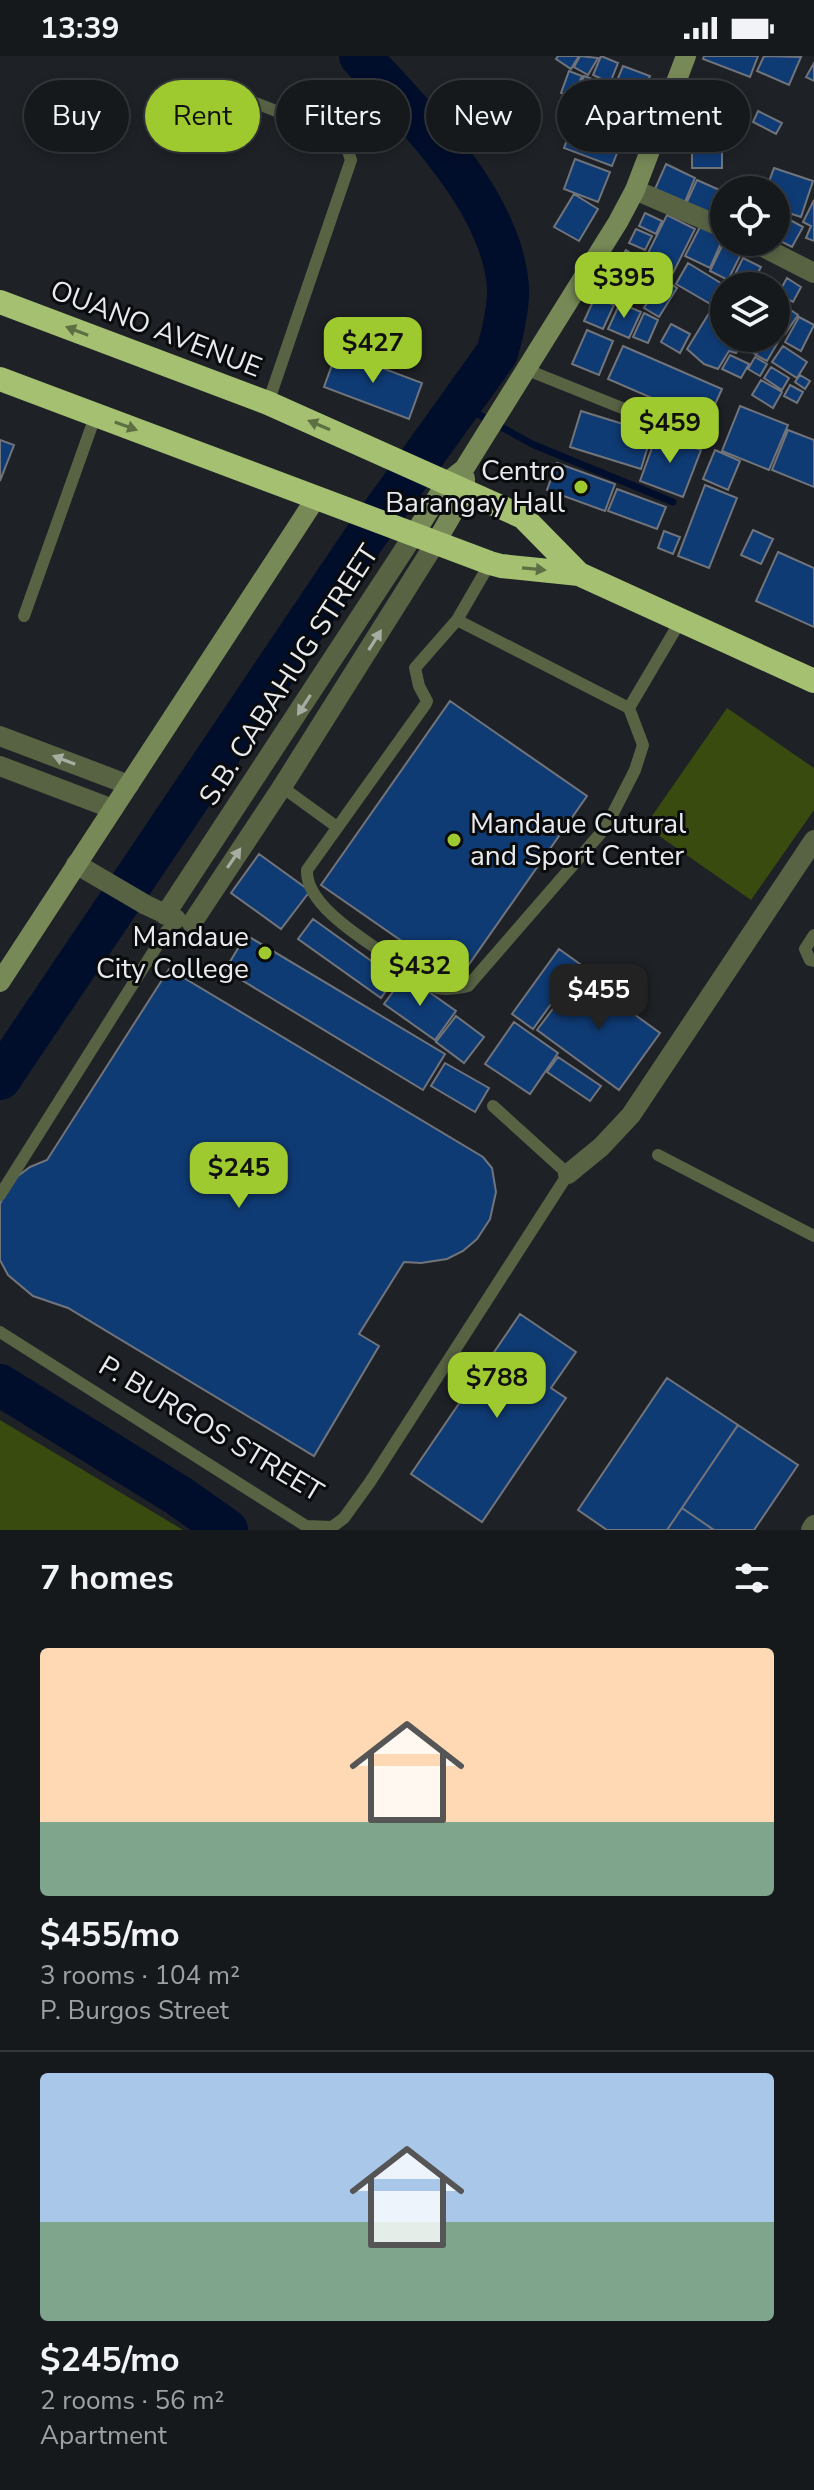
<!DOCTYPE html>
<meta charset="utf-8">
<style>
:root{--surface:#16191c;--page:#1f2225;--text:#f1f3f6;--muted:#9ea0a3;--line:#35383b;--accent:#9eca2f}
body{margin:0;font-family:"Nunito Sans",sans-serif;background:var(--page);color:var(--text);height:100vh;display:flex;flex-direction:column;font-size:30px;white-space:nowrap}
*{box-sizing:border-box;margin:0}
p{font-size:26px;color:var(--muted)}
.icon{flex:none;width:44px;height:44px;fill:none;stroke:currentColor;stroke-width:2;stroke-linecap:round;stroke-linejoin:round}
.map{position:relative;height:1474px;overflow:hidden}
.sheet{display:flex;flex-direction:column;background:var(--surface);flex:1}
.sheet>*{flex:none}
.guide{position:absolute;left:24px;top:24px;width:766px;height:72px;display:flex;gap:16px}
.tools{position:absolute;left:710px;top:120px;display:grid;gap:16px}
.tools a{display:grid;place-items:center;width:80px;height:80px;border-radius:50%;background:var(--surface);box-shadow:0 4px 12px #0003,0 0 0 2px var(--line);font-size:40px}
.price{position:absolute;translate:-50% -68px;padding:0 18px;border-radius:16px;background:var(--accent);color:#111;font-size:26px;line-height:52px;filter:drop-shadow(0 2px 4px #0008)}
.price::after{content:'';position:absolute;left:50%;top:48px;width:24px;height:18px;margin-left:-12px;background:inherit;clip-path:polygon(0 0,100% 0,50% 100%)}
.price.active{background:#222;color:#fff}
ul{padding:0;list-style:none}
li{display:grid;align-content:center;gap:16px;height:424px;padding:0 40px}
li+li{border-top:2px solid var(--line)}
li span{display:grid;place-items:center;height:248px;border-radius:8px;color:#555}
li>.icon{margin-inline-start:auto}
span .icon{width:144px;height:144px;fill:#fffc;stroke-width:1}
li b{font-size:34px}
h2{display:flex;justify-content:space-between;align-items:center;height:96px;padding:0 40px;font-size:34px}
.chip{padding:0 28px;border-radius:36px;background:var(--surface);box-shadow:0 4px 12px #0003,0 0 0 2px var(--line);font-size:28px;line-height:72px}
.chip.active{background:var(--accent);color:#111}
.status{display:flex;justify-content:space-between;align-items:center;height:56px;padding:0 40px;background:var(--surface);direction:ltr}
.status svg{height:22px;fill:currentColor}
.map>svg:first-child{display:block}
.green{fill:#394b0f}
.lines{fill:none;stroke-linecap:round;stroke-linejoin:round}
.stream{stroke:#000d2b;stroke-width:7}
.river{stroke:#000d2b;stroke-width:42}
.building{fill:#0f3b75;stroke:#71747a;stroke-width:2}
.lane{stroke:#586344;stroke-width:12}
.street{stroke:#586344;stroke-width:20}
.secondary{stroke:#768956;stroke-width:20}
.highway{stroke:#a4c070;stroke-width:24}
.oneway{fill:#5e6f43}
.oneway2{fill:#a7ada2}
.poi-dot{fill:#9eca2f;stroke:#090b0d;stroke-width:3}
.labels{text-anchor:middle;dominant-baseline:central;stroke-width:6;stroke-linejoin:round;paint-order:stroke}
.street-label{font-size:28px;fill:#e8eaee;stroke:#090b0d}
.poi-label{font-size:28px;fill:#e8eaee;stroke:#090b0d;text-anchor:end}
</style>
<div class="status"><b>13:39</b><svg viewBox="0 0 49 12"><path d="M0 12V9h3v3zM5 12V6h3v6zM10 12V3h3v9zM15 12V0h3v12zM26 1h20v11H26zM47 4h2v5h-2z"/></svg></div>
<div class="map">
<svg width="814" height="1474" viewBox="0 0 814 1474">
<rect width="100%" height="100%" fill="#1e2126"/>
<path class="green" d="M727,652l87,60v42l-63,90 -106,-74z
M0,1364l183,110h-183z"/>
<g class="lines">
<path class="stream" d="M460,348l72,40 141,58"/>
<path class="river" d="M0,1023l363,-539 134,-187c6,-21 12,-45 11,-67 -7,-86 -93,-169 -148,-230
M0,1329l179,111 48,34"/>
</g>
<path class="building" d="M558,0h21l-8,13 -15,-10z
M580,0l18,2 -10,17 -14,-8z
M601,0l17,7 -8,20 -17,-8z
M704,0h54l-8,21 -47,-18z
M764,0l37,1 -12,28 -32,-14z
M814,7v18l-8,-4z
M623,10l27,10 -8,18 -26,-11z
M569,15l13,5 -9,22 -12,-5z
M584,20l55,21 -11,26 -54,-21z
M696,27l23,9 -5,12 9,4 -5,13 -33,-14z
M580,51l48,18 -16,41 -48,-18z
M758,55l24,12 -6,11 -23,-12z
M722,87v25h-30v-24z
M575,103l35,13 -12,30 -34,-13z
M666,108l29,14 -10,24 -30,-13z
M774,112l39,13 -12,36 -25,-8v-19h-10z
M697,124l27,12v17l-4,9 -34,-14z
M574,138l24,15 -19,32 -25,-14z
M814,144v41l-8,-3 5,-12 -8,-4z
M645,157l17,8 -6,13 -17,-8z
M667,159l28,14 -22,44 -28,-14z
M781,159l22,12 -11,20 -16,-8v-15z
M701,169l23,11 -14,32 -25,-12z
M636,173l16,7 -7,14 -16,-7z
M724,186l22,2 -18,36 -18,-9z
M626,194l26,17 -14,22 -26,-17z
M743,202l18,9 -10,19h-22z
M688,207l36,22 -12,20 -36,-21z
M662,222l15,10 -18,29 -15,-9z
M787,222l14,9 -8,15 -15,-8z
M595,241l19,8 -11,24 -19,-8z
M776,244l22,15 -13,19 -9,-6z
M620,247l21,9 -12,26 -21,-9z
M711,254l13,6v22h20l-8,15 -7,-2 -11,18 -14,-5 -17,-15z
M644,257l14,7 -10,23 -15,-6z
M799,261l15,8 -13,26 -16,-9z
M671,268l19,10 -10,19 -19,-11z
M587,274l26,11 -14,34 -27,-11z
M776,278l5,3 -14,24 -11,-6 10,-17h10z
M746,282h16l-7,16 -14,-7z
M623,290l99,43 -15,33 -99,-43z
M783,290l24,16 -10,16 -25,-16z
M337,295l85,32 -13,36 -85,-32z
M730,299l19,9 -8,14 -19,-9z
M755,301l12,7 -7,12 -12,-7z
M771,311l18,11 -7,12 -18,-12z
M800,319l10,6 -5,8 -10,-7z
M761,324l21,12 -9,16 -21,-13z
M790,329l13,7 -6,11 -13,-7z
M740,350l48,19 -19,45 -47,-19z
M581,355l71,22 -11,36 -71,-22z
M788,374l26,10v47l-42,-17z
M657,378l44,16 -18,47 -43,-16z
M0,384l14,5 -14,36z
M715,394l25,11 -12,29 -25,-11z
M557,407l58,21 -10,27 -58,-21z
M705,429l32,13 -28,70 -31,-12z
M617,433l49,18 -9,22 -49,-18z
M753,474l20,9 -12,25 -20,-9z
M664,475l16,6 -7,17 -15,-6z
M778,496l36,16v59l-58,-26z
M450,645l137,95 -129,184 -137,-95z
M259,798l51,37 -29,38 -50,-36z
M313,863l82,59 -14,20 -83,-59z
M246,879l199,119 -22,36 -198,-120z
M559,893l21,15 -47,65 -21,-15z
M169,913l314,188 9,11 4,24 -6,27 -13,20 -14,12 -16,8 -26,4 -17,-1 -45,72 20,12 -65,110 -246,-148 -35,-12 -25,-21 -8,-15v-56l5,-11 13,-17 12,-9 17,-7z
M579,918l81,59 -41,57 -82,-60z
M405,919l51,36 -21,29 -51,-36z
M456,960l28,21 -20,26 -28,-21z
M514,966l44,31 -28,41 -45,-30z
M558,1001l43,29 -11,15 -43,-29z
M445,1007l44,25 -14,24 -44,-26z
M520,1258l56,38 -25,36 15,10 -84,124 -71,-48z
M667,1322l71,47 -71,105h-60l-29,-20z
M738,1369l60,40 -44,65h-40l-32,-22z
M682,1452l32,22h-47z"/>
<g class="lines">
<path class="lane" d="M240,41l103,40 8,23 -83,243
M525,313l117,47
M490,507l-33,57 -42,48 4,18 8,15 -2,4 -118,165c-2,36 61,72 88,91 10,8 23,21 36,25 11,5 25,3 37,0l138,-159 29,-57 8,-25 -14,-37 52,-88
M24,560l72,-202
M457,564l172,88
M282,731l55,40
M814,879l-9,14 5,11 4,1
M658,1099l156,81
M0,1139l167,-265
M0,1276l306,194 26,1 12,-9 26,-36 198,-308 -75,-68"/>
<path class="street" d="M635,134l89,38
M753,186l61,31
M0,680l129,49
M0,710l113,43
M76,808l70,41 30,14
M165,859l250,-382
M192,867l90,-136 154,-245
M568,1118l33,-27 30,-32 183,-275
M811,1474l3,-5"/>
<path class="secondary" d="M415,477l31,-50 18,-14 154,-247 17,-32 51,-134
M436,486l29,-50v-14
M0,926l316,-484"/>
<path class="highway" d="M0,246l268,101 255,114 56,57
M0,323l490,184 11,3 78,8 235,107"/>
</g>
<defs><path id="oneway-solid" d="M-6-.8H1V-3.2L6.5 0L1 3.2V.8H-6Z" transform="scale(2)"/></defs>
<g class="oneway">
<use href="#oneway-solid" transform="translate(77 275) rotate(-159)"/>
<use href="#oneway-solid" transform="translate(319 369) rotate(-157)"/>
<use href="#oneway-solid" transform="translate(126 370) rotate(20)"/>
<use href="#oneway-solid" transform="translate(534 513) rotate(5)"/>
</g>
<g class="oneway2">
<use href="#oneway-solid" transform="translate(375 584) rotate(-58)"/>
<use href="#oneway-solid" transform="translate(304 649) rotate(123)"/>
<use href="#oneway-solid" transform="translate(64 704) rotate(-159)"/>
<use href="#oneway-solid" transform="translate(234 802) rotate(-56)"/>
</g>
<g class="poi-dot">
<circle cx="581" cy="431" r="8"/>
<circle cx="454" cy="784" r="8"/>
<circle cx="265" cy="897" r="8"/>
</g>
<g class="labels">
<g class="street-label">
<text transform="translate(156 273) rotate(21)">OUANO AVENUE</text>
<text transform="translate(289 619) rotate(-57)">S.B. CABAHUG STREET</text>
<text transform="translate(211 1373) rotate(31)">P. BURGOS STREET</text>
</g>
<g class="poi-label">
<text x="565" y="415">Centro<tspan x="565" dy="32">Barangay Hall</tspan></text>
<text x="470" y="768" text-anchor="start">Mandaue Cutural<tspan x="470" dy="32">and Sport Center</tspan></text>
<text x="249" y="881">Mandaue<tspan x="249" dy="32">City College</tspan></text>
</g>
</g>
</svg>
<div class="tools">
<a><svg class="icon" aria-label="locate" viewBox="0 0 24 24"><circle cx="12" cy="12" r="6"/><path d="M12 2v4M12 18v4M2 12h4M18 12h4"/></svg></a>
<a><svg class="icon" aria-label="layers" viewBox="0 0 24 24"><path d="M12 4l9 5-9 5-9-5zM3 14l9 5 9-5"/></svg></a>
</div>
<b class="price" style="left:624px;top:264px">$395</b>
<b class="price" style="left:373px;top:329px">$427</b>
<b class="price" style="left:670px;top:409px">$459</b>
<b class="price" style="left:420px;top:952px">$432</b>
<b class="price active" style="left:599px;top:976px">$455</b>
<b class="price" style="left:239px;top:1154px">$245</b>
<b class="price" style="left:497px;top:1364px">$788</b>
<div class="guide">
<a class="chip">Buy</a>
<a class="chip active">Rent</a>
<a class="chip">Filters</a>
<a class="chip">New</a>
<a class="chip">Apartment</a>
</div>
</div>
<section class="sheet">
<h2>7 homes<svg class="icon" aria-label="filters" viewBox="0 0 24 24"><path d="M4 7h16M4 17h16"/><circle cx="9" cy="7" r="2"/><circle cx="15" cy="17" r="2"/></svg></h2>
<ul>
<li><span style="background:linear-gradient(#ffd9b3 70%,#7fa58c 0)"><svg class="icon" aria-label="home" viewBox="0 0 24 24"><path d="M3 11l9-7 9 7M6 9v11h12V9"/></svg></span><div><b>$455/mo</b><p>3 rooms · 104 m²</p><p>P. Burgos Street</p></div></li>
<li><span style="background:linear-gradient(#a9c7e8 60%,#7fa58c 0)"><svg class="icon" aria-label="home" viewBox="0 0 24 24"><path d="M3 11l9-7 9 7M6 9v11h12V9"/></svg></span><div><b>$245/mo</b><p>2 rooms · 56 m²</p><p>Apartment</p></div></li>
</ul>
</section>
